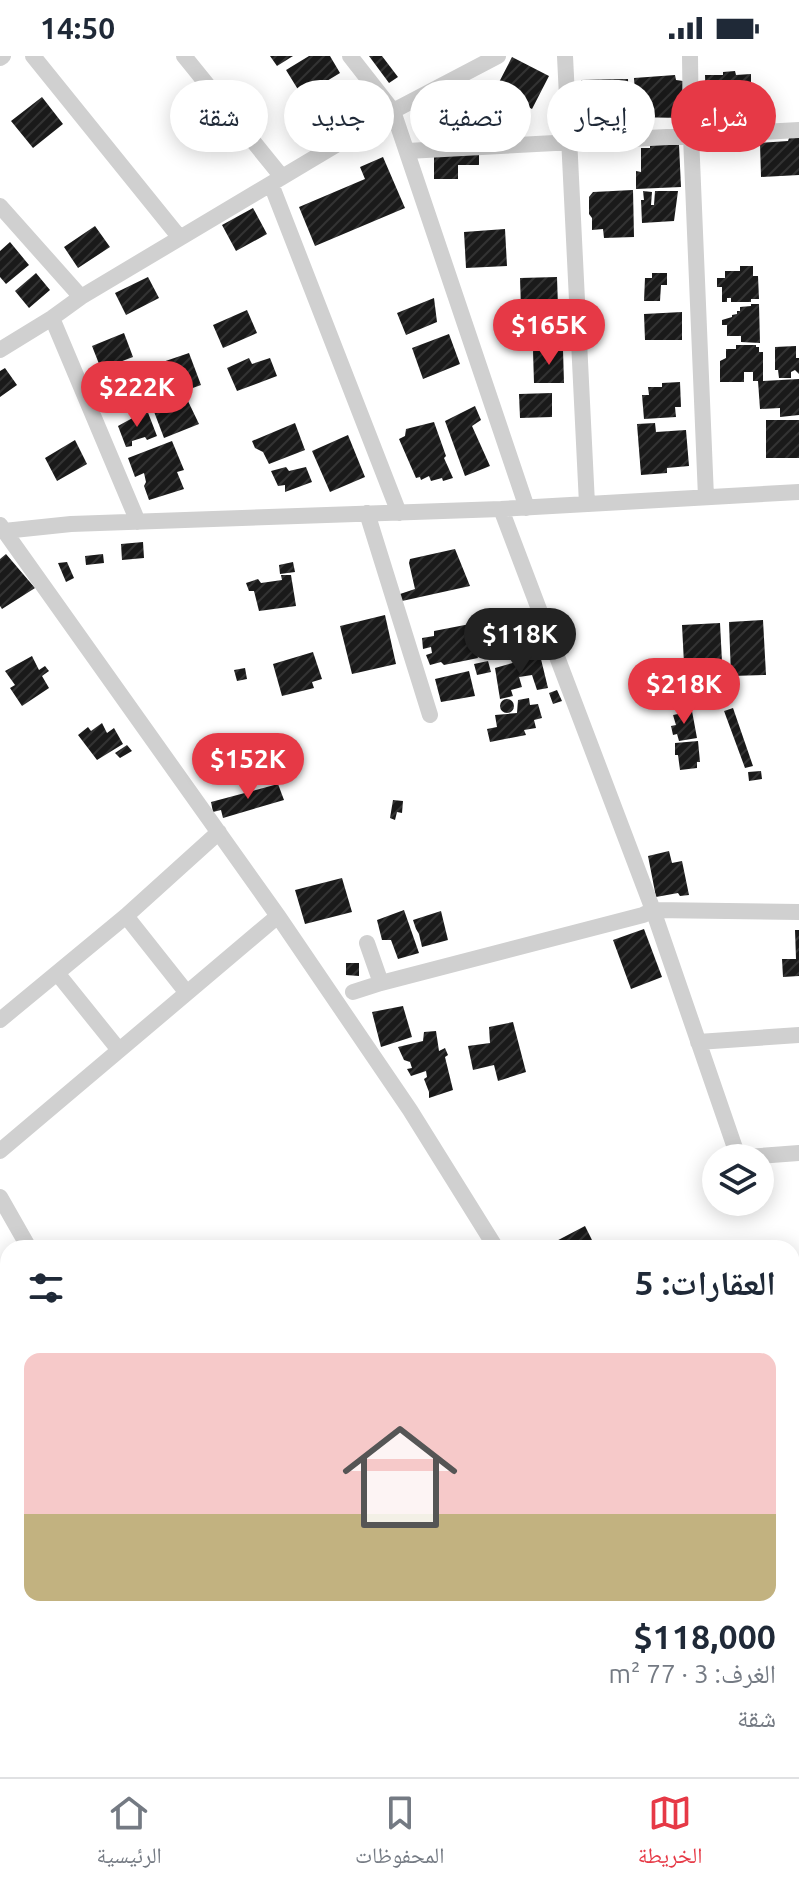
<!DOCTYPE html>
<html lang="ar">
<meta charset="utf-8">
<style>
:root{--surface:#fff;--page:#f2f2f3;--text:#1f2937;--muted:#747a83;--line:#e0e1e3;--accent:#e63946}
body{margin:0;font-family:Ubuntu,"Noto Naskh Arabic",sans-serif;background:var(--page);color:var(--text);direction:rtl;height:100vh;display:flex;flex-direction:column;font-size:30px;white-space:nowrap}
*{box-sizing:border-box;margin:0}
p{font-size:26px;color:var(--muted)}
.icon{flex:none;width:44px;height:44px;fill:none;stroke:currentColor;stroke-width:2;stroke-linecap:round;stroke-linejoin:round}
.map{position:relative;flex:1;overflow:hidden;direction:ltr}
.side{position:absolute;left:0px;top:1184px;width:800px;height:538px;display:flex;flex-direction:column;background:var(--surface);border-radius:24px 24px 0 0;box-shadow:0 4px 20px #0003;direction:rtl}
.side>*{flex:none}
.hud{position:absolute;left:24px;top:24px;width:752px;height:72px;direction:rtl;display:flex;gap:16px}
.buttons{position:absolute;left:702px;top:1088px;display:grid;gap:16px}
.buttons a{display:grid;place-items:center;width:72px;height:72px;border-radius:50%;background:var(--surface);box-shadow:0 4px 20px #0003;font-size:40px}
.price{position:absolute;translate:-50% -68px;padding:0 18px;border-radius:28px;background:var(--accent);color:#fff;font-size:26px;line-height:52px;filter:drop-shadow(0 2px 4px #0008)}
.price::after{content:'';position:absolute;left:50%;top:48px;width:24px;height:18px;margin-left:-12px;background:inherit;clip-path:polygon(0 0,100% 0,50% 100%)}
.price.current{background:#222;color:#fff}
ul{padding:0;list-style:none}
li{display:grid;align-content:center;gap:16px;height:424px;padding:0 24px}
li+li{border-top:2px solid var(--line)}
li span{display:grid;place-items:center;height:248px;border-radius:16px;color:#555}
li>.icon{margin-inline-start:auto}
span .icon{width:144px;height:144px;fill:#fffc;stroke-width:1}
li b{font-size:34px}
h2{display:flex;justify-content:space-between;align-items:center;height:96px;padding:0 24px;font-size:34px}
.tag{padding:0 28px;border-radius:36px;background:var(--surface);box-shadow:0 4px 20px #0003;font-size:28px;line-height:72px}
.tag.current{background:var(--accent);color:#fff}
.status{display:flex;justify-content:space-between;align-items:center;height:56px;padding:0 40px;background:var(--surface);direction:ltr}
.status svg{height:22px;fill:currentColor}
.dock{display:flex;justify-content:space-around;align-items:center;height:112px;border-top:2px solid var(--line);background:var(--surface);font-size:22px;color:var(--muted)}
.dock a{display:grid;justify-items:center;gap:4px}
.dock .current{color:var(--accent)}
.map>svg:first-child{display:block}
.building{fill:url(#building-hatch)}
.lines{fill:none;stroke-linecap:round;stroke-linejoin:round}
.minor{stroke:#d0d0d0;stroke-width:16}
</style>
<div class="status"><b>14:50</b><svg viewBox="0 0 49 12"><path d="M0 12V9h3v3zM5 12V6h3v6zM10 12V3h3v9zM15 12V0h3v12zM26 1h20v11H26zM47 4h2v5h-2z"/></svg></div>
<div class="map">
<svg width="799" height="1721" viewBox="0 0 799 1721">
<defs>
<pattern id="building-hatch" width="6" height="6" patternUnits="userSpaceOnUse" patternTransform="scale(2)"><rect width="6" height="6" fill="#1a1a1a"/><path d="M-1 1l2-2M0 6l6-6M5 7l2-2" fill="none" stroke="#333"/></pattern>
</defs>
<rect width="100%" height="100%" fill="#fff"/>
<path class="building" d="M270,0h23l-16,10z
M309,0h21l10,17 -38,23 -16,-26z
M369,0h13l16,21 -9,6z
M512,1l37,19 -17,33 -37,-19z
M735,15l1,4 15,-1v36l-45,2 -1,-37h18v-3z
M675,19l1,5 7,1 -1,37 -51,-1v-4l5,-1 -2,-34z
M628,23l1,37 -48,2v-38z
M42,41l21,27 -30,24 -22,-27z
M445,45h48v12h-48z
M789,82h10v37l-38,2 -1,-34 28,-2z
M650,89h29l2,42 -45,2v-18l5,1v-24h9z
M434,99h45v10h-21v14h-24z
M383,101l22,51 -90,38 -16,-39 66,-28 -5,-12z
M633,134l1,47 -30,1 -1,-9 -11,1v-12l-3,-4v-17l4,-5z
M643,135l9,1 -1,13h3l1,-14h23l-4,30 -32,2 -1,-23h3z
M253,152l14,26 -31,17 -14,-26z
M95,170l15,21 -32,21 -14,-21z
M505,173l2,37 -41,2 -2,-36z
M10,186l19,23 -23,19 -6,-7v-26z
M740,210h13v10h5l1,23h-8v3h-20v-4h-4v4h-5v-15h-5v-9h8v-7h15z
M36,217l14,17 -21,18 -14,-17z
M652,217h15v12h-6l-1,16h-16l1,-23h7z
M148,221l11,21 -33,17 -11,-22z
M557,221l1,30 -37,1 -1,-30z
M434,242l3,24 -31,13 -9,-22z
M751,248h8l1,39 -19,-1v-6h-14v-11h-5v-5l10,-3v-2l5,-1v-3h3v-4l11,-1z
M247,254l10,23 -34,15 -10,-23z
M682,256v28h-37l-1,-26z
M124,277l9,24 -32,12 -9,-23z
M449,278l11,30 -37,15 -11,-31z
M736,289h20v2h3v5h4v29l36,-2v36l-19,2v-9l-20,1 -2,-28h-5v-9h-9v10h-24v-21l6,-3v-9h10z
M796,290v12h3v16l-4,-4 -4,2v6h-12l-1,-8h-3v-23z
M563,294l1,33h-30l-1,-32z
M189,297l12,32 -44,16 -12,-33z
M249,302l3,6 18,-6 7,18 -40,15 -10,-23z
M5,312l12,17 -17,12v-26z
M680,326l1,25h-6l1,10 -32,2 -2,-24h7l-1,-8h14v-4z
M552,337v24l-32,1 -1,-24z
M187,343l12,25 -35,14 -11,-29z
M475,350l6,14 -9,6 18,40 -25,10 -20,-55z
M147,354l10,26 -10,4 -2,-3 -13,4v5l-6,1 -8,-21z
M766,364h33v38h-33z
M434,366l12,34 -2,2 9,20 -10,3 -1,-3 -11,3 -2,-5 -8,4 -1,-3 -4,1 -17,-39 6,-3 1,-7z
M295,367l10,27 -36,14 -6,-12 -8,-4 -3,-7z
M655,367l1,9 30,-2 3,36 -22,2v5l-26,2 -4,-51z
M348,379l17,42 -35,15 -18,-41z
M75,384l12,24 -30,17 -12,-23z
M172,385l12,29 -7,2 7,17 -35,11 -5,-14 2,-4 -2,-9 -9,4 -7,-19z
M286,411l3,4 17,-4 6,15 -27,10v-7l-7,1 -7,-15z
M143,486l1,16 -22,2 -1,-16z
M455,493l15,37 -68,15 -2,-7 15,-5 -6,-26 1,-4z
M6,498l29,34 -33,21 -2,-3v-47z
M103,498l1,9 -18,2 -1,-9z
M67,506l7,16 -8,4 -8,-19z
M293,506l2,10 -15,2 -1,-9z
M281,519h10l5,31 -37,5 -5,-20h-5l-3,-8 12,-4 3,4 21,-3z
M385,559l11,49 -44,10 -12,-48z
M498,564l2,7 22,-5 5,19 -19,5v8l-23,3 -5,-25 -5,1 -1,-9z
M763,564l3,55 -35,1 -2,-54z
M720,567l3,58 -38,2 -3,-58z
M470,568l8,34 -34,7 -3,-3 -11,3 -4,-10 6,-2 -1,-6 -8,2 -1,-11 12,-2v-5z
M313,596l9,27 -10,3 2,6 -32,8 -9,-32z
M540,599l8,33 -11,2 -5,-15 -13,2 3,10 -11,3 2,6 -13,3 -5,-31z
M32,600l7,14 6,-4 4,5 -7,5 7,12 -27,18 -12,-18 5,-3 -10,-14z
M488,605l3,11 -14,3 -3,-11z
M245,612l2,11 -10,2 -3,-11z
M469,615l6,25 -34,6 -6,-23z
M557,634l5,11 -9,3 -4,-11z
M529,642l1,7 8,-1 4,14 -8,2 2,8 -12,2 2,5 -36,7 -3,-13 10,-2 -2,-12 22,-2 1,-13z
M500 650a7 7 0 1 1 14 0a7 7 0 1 1-14 0Z
M733,652l20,58 -8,2 -21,-57z
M692,655l5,27 -18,3 -2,-7 -4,1 -2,-9 5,-1 -3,-10z
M102,667l5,10 7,-5 9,16 -26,16 -19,-25 10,-8 3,4z
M698,685l2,21h-3v6l-17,2 -2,-15h-3v-12z
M127,689l5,6 -12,7 -5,-5z
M761,715l1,8 -13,2 -1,-9z
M278,728l6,16 -61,18 -2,-8 -8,2 -2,-10z
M393,744l10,1 -1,12 -5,-1 -2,8 -5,-2z
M669,795l3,12 10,-2 7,34 -9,1 -2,-3 -22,4 -8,-41z
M342,822l10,34 -47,12 -10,-34z
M404,854l15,43 -21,6 -7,-19h-9l-5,-20z
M441,855l7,29 -26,7 -3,-13 -3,-5 -3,-9z
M644,873l18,48 -31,12 -18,-49z
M795,874h4v46l-16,1 -1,-18h14z
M346,907h13v13l-13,-1z
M403,950l9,31 -31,10 -9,-35z
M513,966l13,50 -28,9 -4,-16 -21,5 -5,-24 22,-3 -1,-16z
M436,975l3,20 6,-3 3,7 -3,2 8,33 -24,8v-6l-5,-13 3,-2 -1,-6 -15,5 -4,-7 5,-1 -2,-6 -6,-2 -6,-13 25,-6 1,-9z
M585,1170l11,22h-53z
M8,1226v37l-8,-13v-19z
M793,1265l6,20v10l-5,1 -2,-5z
M798,1355l1,61 -7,3v-63z
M8,1388l-2,37 -6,3v-35z
M708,1714h56l4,7h-56z"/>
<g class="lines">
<path class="minor" d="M33,0l147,182
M184,0l98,121
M350,0l43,55 134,397
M565,0l22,448
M690,0l1,80 15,361
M0,2l3,-2
M407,95l392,-21
M271,128l128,329
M0,150l81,91
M52,262l86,204
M0,294l52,-32 29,-21 312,-186 105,-55
M501,453l152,401 82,238 3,7 9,2 52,-4
M367,457l63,202
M0,469l278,391 132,194 86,138
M4,475l67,-7 430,-15 298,-17
M126,860l61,77
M367,887l14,40 262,-68 10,-5 146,2
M57,917l62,77
M353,936l28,-9
M0,964l126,-104 93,-84
M698,986l101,-7
M0,1095l278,-235
M0,1141l29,51
M0,1219l8,-5
M792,1247l7,-1
M0,1340l8,-5
M565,1714l4,7
M644,1714l5,7
M4,1721c15,-4 29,-6 43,0
M220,1721l6,-7
M441,1721l9,-7"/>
</g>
</svg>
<div class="buttons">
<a><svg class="icon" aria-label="layers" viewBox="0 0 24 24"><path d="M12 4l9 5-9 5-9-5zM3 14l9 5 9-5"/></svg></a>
</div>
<b class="price" style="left:549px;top:311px">$165K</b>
<b class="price" style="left:137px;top:373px">$222K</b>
<b class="price current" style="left:520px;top:620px">$118K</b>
<b class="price" style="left:684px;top:670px">$218K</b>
<b class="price" style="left:248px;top:745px">$152K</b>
<div class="hud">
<a class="tag current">شراء</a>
<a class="tag">إيجار</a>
<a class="tag">تصفية</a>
<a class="tag">جديد</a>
<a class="tag">شقة</a>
</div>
<section class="side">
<h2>العقارات: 5<svg class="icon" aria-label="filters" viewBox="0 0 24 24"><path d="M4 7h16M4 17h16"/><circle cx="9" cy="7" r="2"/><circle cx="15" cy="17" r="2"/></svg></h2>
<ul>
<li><span style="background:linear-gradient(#f6c9c9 65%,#c2b280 0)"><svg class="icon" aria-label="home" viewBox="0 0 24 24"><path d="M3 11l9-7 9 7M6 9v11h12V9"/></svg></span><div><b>$118,000</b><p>الغرف: 3 · 77 m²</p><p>شقة</p></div></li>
</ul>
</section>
</div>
<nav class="dock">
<a class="current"><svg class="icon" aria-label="map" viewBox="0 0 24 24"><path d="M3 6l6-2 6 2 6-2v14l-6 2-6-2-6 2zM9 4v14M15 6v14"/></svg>الخريطة</a>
<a><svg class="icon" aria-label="saved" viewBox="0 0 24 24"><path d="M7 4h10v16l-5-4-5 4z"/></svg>المحفوظات</a>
<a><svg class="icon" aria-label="home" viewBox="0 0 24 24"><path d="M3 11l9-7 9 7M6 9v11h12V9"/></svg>الرئيسية</a>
</nav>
